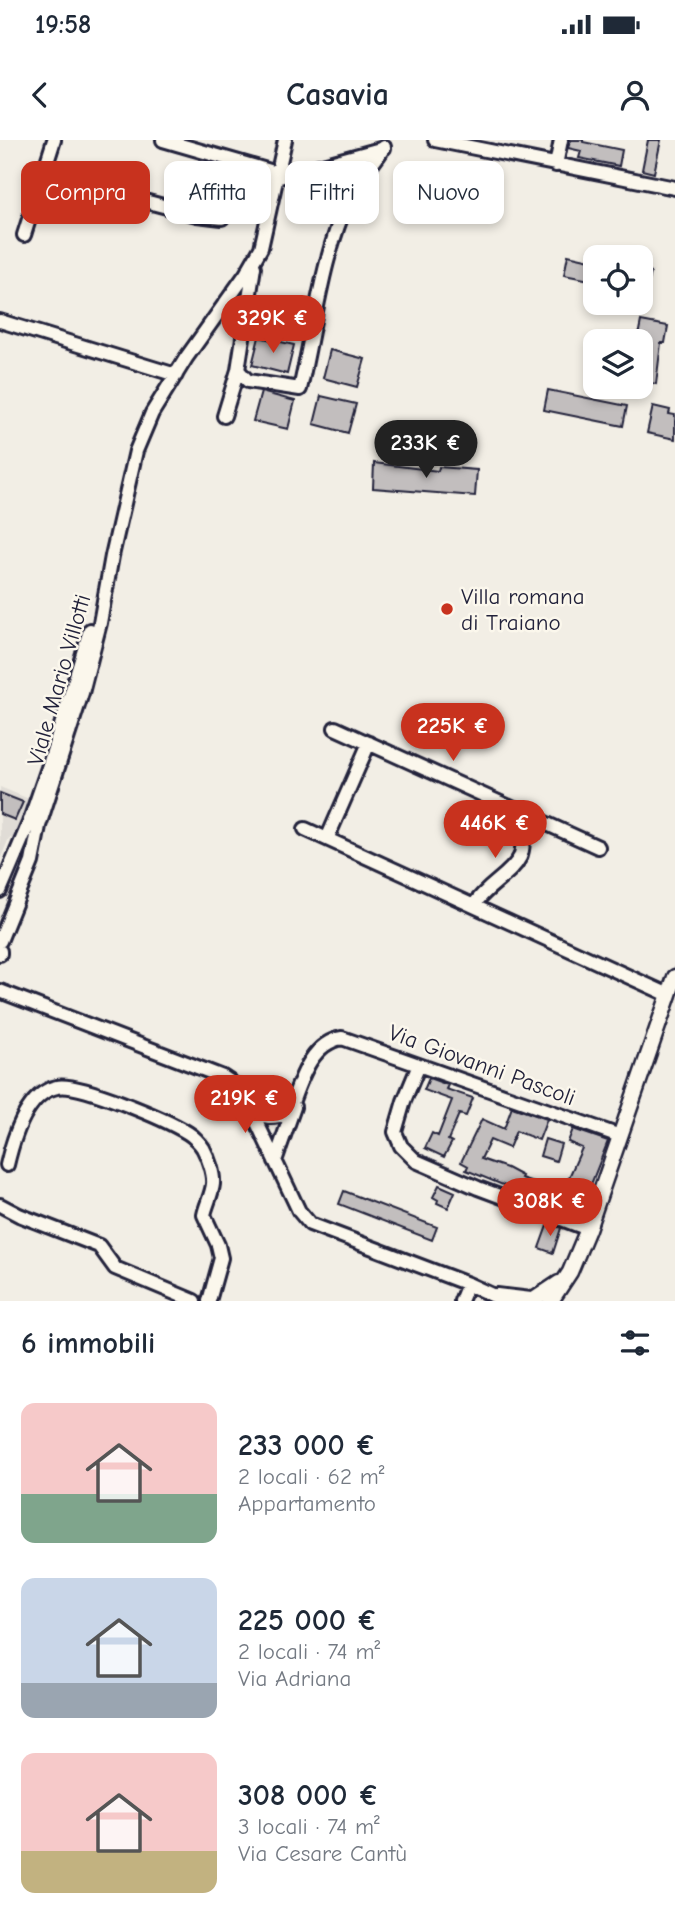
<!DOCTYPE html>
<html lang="it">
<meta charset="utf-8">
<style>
:root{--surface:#fff;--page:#f6f6f7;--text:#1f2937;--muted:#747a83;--accent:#c8321e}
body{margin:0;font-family:"Comic Neue",sans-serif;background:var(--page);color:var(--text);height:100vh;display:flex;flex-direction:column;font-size:26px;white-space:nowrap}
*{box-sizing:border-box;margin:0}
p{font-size:23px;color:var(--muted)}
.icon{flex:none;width:38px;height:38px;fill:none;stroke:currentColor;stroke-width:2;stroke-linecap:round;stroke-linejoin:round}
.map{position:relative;height:1161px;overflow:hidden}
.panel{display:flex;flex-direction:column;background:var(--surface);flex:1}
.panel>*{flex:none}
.guide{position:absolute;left:21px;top:21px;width:634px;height:63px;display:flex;gap:14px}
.fabs{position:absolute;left:583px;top:105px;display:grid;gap:14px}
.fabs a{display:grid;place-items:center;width:70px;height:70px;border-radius:14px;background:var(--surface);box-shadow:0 4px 10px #0003;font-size:35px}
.price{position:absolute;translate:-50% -60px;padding:0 16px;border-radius:24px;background:var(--accent);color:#fff;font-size:23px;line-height:46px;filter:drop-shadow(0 2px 4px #0008)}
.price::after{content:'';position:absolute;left:50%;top:42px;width:21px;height:16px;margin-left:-10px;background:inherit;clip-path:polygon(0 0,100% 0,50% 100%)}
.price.on{background:#222;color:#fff}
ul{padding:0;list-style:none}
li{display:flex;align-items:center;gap:21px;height:175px;padding:0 21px}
li span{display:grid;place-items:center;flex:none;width:196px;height:140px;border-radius:14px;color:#555}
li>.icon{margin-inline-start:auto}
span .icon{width:84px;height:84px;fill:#fffc;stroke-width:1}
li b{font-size:30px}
h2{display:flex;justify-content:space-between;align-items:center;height:84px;padding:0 21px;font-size:30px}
.chip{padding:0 24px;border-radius:14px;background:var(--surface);box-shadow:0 4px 10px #0003;font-size:24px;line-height:63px}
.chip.on{background:var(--accent);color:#fff}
.status{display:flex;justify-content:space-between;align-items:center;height:49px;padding:0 35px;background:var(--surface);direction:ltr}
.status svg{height:19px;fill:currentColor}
header{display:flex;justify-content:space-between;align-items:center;height:91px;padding:0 21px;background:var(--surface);font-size:32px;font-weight:700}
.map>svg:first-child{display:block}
.built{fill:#e0dcd6}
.building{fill:#c2bebe;stroke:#22223b;stroke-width:2}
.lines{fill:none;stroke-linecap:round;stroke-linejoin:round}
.minor-casing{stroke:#22223b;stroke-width:18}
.major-casing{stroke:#22223b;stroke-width:19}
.minor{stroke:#fbf7ec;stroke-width:12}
.major{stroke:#fbf7ec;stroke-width:14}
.poi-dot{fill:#c8321e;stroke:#fbf7ec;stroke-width:2.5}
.labels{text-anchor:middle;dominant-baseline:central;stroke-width:5;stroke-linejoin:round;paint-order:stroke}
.poi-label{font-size:23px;fill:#22223b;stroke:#fbf7ec;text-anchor:start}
.street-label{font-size:23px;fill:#22223b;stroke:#fbf7ec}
</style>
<div class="status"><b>19:58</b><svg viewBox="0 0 49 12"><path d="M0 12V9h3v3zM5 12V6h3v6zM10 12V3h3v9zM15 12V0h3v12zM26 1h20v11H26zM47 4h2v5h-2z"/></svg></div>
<header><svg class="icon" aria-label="back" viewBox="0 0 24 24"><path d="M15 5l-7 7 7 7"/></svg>Casavia<svg class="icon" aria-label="person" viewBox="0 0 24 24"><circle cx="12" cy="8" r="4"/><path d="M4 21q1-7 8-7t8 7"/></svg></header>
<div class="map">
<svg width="675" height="1161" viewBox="0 0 675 1161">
<rect width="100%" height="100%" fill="#f2eee5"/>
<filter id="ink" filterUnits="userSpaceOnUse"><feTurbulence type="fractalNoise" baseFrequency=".0143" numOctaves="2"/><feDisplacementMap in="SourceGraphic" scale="14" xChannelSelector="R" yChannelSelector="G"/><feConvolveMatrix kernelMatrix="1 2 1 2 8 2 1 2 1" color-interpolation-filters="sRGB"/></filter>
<g filter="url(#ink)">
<path class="built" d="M0,647l29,12 -14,40 -6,-1 -9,22z"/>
<path class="building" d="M570,0h13v2l39,8 -3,16 -40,-8 2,-7 -13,-3z
M648,0h13l-7,33 -12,-3z
M568,115l27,6v20l-31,-6z
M640,130l11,2 -7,33h-4z
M641,181l27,5 -3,17h-4l-5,41 -16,-3v-40h-3z
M259,197l35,8 -7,29 -35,-9z
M330,210l35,9 -8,28 -34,-9z
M548,250l79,16 -4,20 -79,-16z
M261,252l34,9 -7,28 -35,-8z
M321,256l35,8 -8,29 -34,-9z
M653,266l17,4 -1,4 6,1v24l-28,-6z
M374,323l64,8 1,-4 38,3 -2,26 -102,-8z
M0,653l23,9 -8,18 -15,-6z
M429,938l19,7 -2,4 27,9 -7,18 -7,-2 -11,26 4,2 -8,15 -19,-9 7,-15 6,3 14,-36 -28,-10z
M512,967l35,12 -8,21 -23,-9 -7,17 -19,-8 -9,19 26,9 15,8 -1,2 31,10 2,-7 12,3 16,-36 -14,-6 5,-13 35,12 -24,61 -24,-10 -3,7 -15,-5 -2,6 -74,-30 2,-4 -7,-4 21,-43 22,10z
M545,999l16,5 -5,17 -16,-5z
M439,1045l16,7 -7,16 -11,-5 1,-3 -5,-3z
M344,1051l93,36 -5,13 -93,-36z
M548,1083l13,5 -8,25 -14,-5z"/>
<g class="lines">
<g class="minor-casing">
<path id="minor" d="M163,0l114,33
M435,0l240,48
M556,25l5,-25
M43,34l154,41 25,3 25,-27 29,-13 108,-30
M24,95l30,-95
M0,181l176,54
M238,230l10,11 52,8c15,-64 22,-133 50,-193 9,-18 24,-32 34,-49
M224,276l14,-46 16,-103
M335,588l263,119
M305,689l364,166
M327,699l42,-96
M0,751l29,-68 20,-58 41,-135
M474,765c13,-20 37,-30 46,-48 5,-11 2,-31 3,-44
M0,801l32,-79 7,-36 43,-133 18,-70 12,-67 24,-105 16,-38 34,-55 60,-84 15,-26 24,-108
M0,811v3
M0,851l223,86 18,12 58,122 11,13 158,60 37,17
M419,925l-15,36 -9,31 6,14 15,15 62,27 110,41
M251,969c13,10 22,10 37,4 11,-27 21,-70 54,-75l278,98
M275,1021l19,-54
M7,1025c6,-26 19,-72 50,-78 22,-5 110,33 131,46 5,3 12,10 15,15 5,9 11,26 10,36 -1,10 -7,21 -9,31l14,30 3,13 -12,43
M0,1065l19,10 80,31 16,22 79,33
M497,1155l34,4
M461,1161l7,-17"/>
</g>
<g class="major-casing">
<path id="major" d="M535,1159l24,-16
M551,1161l19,-29 18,-43 87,-252"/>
</g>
<use href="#minor" class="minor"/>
<use href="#major" class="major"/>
</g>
</g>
<circle class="poi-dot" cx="447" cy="469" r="7"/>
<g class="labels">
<g class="poi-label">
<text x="461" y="456">Villa romana<tspan x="461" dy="26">di Traiano</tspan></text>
</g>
<g class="street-label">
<text transform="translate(59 540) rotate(-74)">Viale Mario Villotti</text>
<text transform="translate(482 925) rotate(20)">Via Giovanni Pascoli</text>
</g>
</g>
</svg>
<div class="fabs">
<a><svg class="icon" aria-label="locate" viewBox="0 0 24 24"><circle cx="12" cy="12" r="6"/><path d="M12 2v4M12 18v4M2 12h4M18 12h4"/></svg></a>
<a><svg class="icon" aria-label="layers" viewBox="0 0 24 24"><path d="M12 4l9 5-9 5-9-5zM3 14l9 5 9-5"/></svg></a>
</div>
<b class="price" style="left:273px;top:215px">329K €</b>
<b class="price on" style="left:426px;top:340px">233K €</b>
<b class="price" style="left:453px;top:623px">225K €</b>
<b class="price" style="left:495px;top:720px">446K €</b>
<b class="price" style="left:245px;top:995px">219K €</b>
<b class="price" style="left:550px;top:1098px">308K €</b>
<div class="guide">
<a class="chip on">Compra</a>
<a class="chip">Affitta</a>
<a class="chip">Filtri</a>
<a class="chip">Nuovo</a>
</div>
</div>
<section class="panel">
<h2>6 immobili<svg class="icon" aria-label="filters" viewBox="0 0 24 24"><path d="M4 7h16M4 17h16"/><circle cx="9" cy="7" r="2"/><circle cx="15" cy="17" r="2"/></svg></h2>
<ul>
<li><span style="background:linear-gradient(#f6c9c9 65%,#7fa58c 0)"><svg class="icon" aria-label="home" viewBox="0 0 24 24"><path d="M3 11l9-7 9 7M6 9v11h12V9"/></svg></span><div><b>233 000 €</b><p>2 locali · 62 m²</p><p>Appartamento</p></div></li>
<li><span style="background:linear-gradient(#c9d6e8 75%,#9aa5b1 0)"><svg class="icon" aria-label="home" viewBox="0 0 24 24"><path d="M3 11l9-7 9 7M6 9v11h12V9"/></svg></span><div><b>225 000 €</b><p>2 locali · 74 m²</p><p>Via Adriana</p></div></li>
<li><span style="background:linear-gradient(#f6c9c9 70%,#c2b280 0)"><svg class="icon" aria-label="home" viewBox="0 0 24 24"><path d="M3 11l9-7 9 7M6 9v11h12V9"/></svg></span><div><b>308 000 €</b><p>3 locali · 74 m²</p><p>Via Cesare Cantù</p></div></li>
</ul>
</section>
